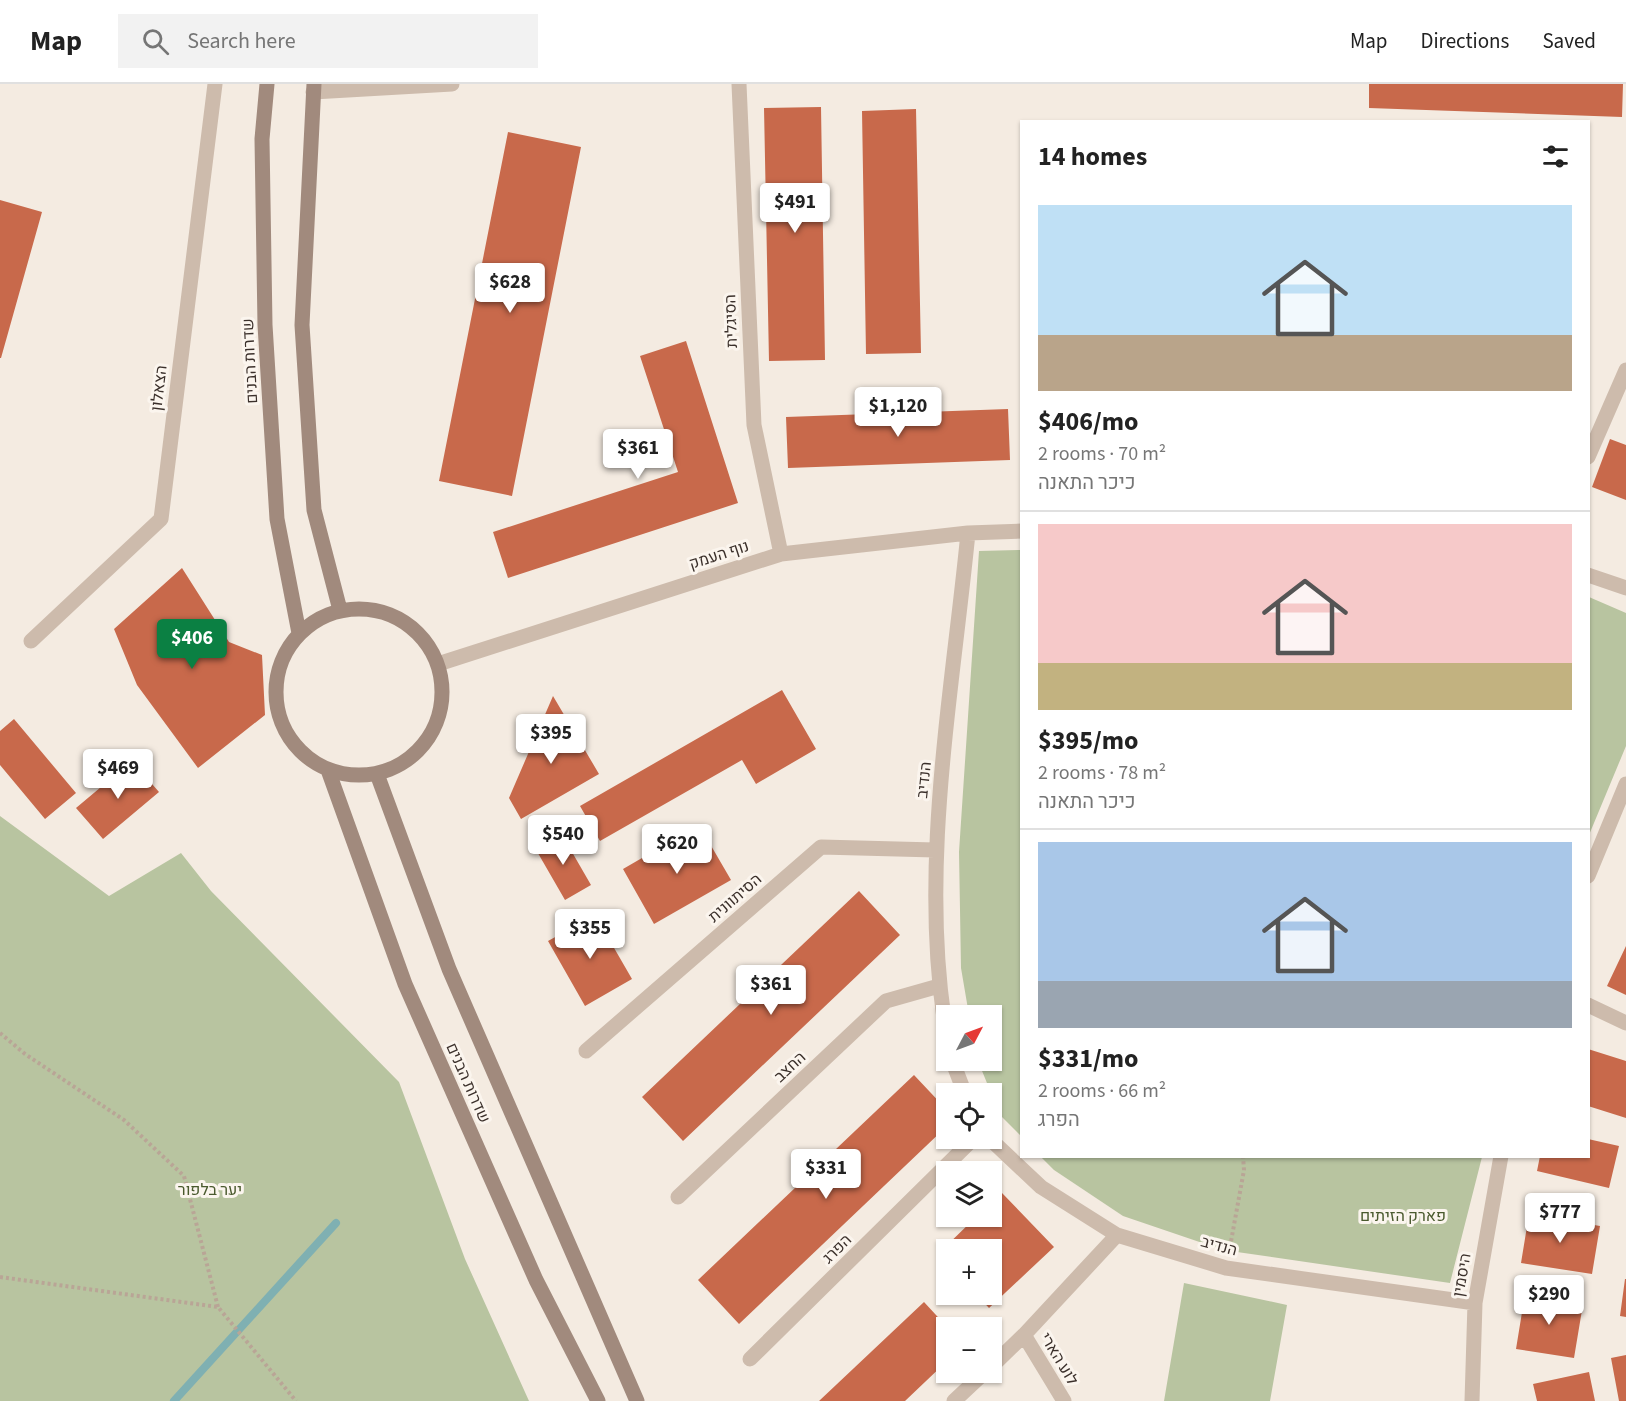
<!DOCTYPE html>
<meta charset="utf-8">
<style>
:root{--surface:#fff;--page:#f2f2f2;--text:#222;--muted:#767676;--line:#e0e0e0;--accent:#0b8043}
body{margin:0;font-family:"Source Sans 3",Heebo,sans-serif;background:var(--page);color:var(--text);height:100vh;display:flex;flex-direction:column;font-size:22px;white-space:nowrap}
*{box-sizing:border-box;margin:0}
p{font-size:20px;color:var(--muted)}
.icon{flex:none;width:33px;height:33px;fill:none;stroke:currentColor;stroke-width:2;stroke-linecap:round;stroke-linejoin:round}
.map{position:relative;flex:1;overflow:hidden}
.sheet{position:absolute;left:1020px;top:36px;width:570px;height:1038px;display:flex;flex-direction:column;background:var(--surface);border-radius:0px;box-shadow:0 2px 4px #0004}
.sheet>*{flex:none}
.needle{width:39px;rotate:49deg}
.buttons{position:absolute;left:936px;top:921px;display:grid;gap:12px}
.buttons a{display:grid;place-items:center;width:66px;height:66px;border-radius:0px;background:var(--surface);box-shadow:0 2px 4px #0004;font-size:30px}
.price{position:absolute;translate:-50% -51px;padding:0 14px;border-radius:6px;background:#fff;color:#222;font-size:20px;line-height:39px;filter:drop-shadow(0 2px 3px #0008)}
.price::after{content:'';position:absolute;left:50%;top:36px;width:18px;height:14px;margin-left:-9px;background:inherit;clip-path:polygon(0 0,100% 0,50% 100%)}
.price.selected{background:var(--accent);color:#fff}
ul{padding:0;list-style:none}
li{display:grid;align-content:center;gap:12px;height:318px;padding:0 18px}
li+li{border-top:2px solid var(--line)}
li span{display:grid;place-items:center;height:186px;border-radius:0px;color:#555}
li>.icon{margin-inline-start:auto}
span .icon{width:108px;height:108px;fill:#fffc;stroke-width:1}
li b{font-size:26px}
h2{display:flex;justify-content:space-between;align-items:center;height:72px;padding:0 18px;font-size:26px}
header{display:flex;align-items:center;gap:36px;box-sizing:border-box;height:84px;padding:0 30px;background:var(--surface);border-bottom:2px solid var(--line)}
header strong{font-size:28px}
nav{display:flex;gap:33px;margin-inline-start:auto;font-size:21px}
.search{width:420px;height:54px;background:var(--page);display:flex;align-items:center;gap:15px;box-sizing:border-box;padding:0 21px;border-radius:0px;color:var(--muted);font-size:22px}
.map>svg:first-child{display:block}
.green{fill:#b8c4a0}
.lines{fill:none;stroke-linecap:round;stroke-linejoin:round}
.stream{stroke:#7fb0b2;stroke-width:8}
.building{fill:#c8694b}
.path{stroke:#b9a596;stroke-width:4;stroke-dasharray:3 3;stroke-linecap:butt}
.street{stroke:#cdbbac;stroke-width:15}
.secondary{stroke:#a18a7d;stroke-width:15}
.labels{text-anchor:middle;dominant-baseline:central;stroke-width:6;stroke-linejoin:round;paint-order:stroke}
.street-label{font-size:16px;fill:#3b302b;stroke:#fbf5ee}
.park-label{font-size:16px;fill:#4a5a2e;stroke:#fbf5ee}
</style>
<header>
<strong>Map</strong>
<div class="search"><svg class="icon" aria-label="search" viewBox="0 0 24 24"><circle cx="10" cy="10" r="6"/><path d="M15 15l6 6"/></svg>Search here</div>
<nav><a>Map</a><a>Directions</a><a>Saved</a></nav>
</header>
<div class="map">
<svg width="1626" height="1317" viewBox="0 0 1626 1317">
<rect width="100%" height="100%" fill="#f4ebe1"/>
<path class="green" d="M1021,466h1l-1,586 -21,-21 -22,-54 14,-1v-44l-23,-1 -8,-47 -2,-116 20,-301z
M1589,513l37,16v133l-37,89z
M0,732l109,80 72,-43 30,38 188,191 66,177 64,142h-529z
M1041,1073h441l-32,126 -227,-33 -100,-34 -69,-46z
M1184,1199l103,22 -17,96h-106z"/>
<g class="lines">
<path class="stream" d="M174,1317l162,-178"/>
</g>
<path class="building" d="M1369,0h254l-1,33 -253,-9z
M821,23l4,253 -56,1 -5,-253z
M916,25l5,244 -55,1 -4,-243z
M508,48l73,15 -69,349 -73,-15z
M0,116l42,12 -41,146h-1z
M686,257l52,162 -230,75 -15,-46 185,-60 -38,-116z
M1008,325l2,51 -222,8 -2,-51z
M1610,355l16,6v55l-34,-13z
M182,484l47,74 33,13 3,60 -67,53 -61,-83 -23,-56z
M782,606l34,59 -60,35 -14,-24 -142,81 -20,-35z
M553,612l46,78 -78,45 -12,-21z
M14,635l62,74 -31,26 -45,-54v-34z
M132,677l27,31 -56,47 -27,-31z
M699,741l32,55 -77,44 -31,-55z
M561,749l30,52 -26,15 -30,-52z
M859,807l41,44 -217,206 -41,-44z
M595,831l37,64 -47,27 -37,-65z
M1626,862v49l-19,-9z
M1588,965l38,12v57l-38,-12z
M914,991l32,34v18l-207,197 -41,-44z
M1588,1055l31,7 -10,42 -72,-17 3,-15h48z
M1002,1109l52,54 -65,61 -13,-14h16v-44h-46v13l-8,-9 39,-38h15v-13z
M1529,1130l71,12 -8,48 -71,-11z
M1625,1195h1v38l-6,-1z
M1525,1210l58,10 -9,54 -58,-9z
M924,1218l24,26 -2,34 -41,39h-86z
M1626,1271v46h-7l-8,-43z
M1589,1288l6,29h-58l-4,-17z"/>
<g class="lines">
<path class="path" d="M0,949l25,21 99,66 60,56 34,131
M1230,1163l14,-77 -1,-14
M0,1193l218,30 78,94"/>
<path class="street" d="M739,0l15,341 27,129
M313,8l139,-8
M1588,373l38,-87
M1588,491l38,13
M31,557l130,-122 54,-435
M438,580l343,-110 187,-21 54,-2
M1588,792l38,-92
M1588,921l38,18
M946,947c-27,-161 6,-336 22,-498
M586,967l235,-204 114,3
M952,976l13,34
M989,1054l52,49 76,48 109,33 249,35
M678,1113l208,-196 53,-15
M1024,1251l40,66
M750,1275l224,-221
M992,1282l32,-31 93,-100
M954,1317l31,-29
M1472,1317l3,-98 26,-147"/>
<path class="secondary" d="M267,0l-5,55 3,186 12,194 22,114
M314,0l-12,241 12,185 26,100
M276 608a83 83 0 1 1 166 0a83 83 0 1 1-166 0Z
M328,686l77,214 131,296 62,121
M377,690l72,195 188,432"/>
</g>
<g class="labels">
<g class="street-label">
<text transform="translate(731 237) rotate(-92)">הסיגלית</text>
<text transform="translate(250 277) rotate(-93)">שדרות הבנים</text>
<text transform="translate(159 304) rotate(-83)">הצאלון</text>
<text transform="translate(719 471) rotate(-18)">נוף העמק</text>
<text transform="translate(924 696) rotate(-84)">הנדיב</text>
<text transform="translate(735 814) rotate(-41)">הסיתוונית</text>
<text transform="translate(790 983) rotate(-43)">החצב</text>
<text transform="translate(468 999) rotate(66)">שדרות הבנים</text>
<text transform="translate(1219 1162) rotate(15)">הנדיב</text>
<text transform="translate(837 1165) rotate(-45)">הפרג</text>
<text transform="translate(1462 1191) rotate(-80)">היסמין</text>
<text transform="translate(1059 1275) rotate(59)">לוע הארי</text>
</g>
<g class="park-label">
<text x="210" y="1106">יער בלפור</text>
<text x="1403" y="1132">פארק הזיתים</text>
</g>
</g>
</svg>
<div class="buttons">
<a><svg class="needle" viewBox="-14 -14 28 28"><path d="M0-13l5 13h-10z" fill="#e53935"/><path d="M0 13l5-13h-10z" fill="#767676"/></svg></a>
<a><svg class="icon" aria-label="locate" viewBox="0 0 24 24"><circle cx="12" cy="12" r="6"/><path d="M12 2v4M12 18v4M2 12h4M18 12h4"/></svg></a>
<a><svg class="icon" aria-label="layers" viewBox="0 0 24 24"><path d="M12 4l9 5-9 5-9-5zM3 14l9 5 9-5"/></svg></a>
<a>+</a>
<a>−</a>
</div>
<b class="price" style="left:795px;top:150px">$491</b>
<b class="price" style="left:510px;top:230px">$628</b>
<b class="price" style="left:898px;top:354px">$1,120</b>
<b class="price" style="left:638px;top:396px">$361</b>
<b class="price selected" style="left:192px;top:586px">$406</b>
<b class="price" style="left:551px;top:681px">$395</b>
<b class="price" style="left:118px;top:716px">$469</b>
<b class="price" style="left:563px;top:782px">$540</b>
<b class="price" style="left:677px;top:791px">$620</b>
<b class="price" style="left:590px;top:876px">$355</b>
<b class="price" style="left:771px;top:932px">$361</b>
<b class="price" style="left:826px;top:1116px">$331</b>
<b class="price" style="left:1560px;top:1160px">$777</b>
<b class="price" style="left:1549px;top:1242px">$290</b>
<section class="sheet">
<h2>14 homes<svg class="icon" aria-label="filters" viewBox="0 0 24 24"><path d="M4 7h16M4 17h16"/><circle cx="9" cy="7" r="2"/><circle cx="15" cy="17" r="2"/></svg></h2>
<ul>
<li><span style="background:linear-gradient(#bfe0f5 70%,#b9a48a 0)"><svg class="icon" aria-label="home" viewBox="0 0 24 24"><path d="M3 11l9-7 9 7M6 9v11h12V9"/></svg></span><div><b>$406/mo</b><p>2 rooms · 70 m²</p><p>כיכר התאנה</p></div></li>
<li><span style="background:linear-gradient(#f6c9c9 75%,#c2b280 0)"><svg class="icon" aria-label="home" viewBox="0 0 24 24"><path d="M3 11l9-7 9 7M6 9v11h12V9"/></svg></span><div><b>$395/mo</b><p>2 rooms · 78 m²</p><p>כיכר התאנה</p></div></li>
<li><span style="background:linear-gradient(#a9c7e8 75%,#9aa5b1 0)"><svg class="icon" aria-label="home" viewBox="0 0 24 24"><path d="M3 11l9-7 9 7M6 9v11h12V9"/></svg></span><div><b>$331/mo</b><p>2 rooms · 66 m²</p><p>הפרג</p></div></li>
</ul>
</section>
</div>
